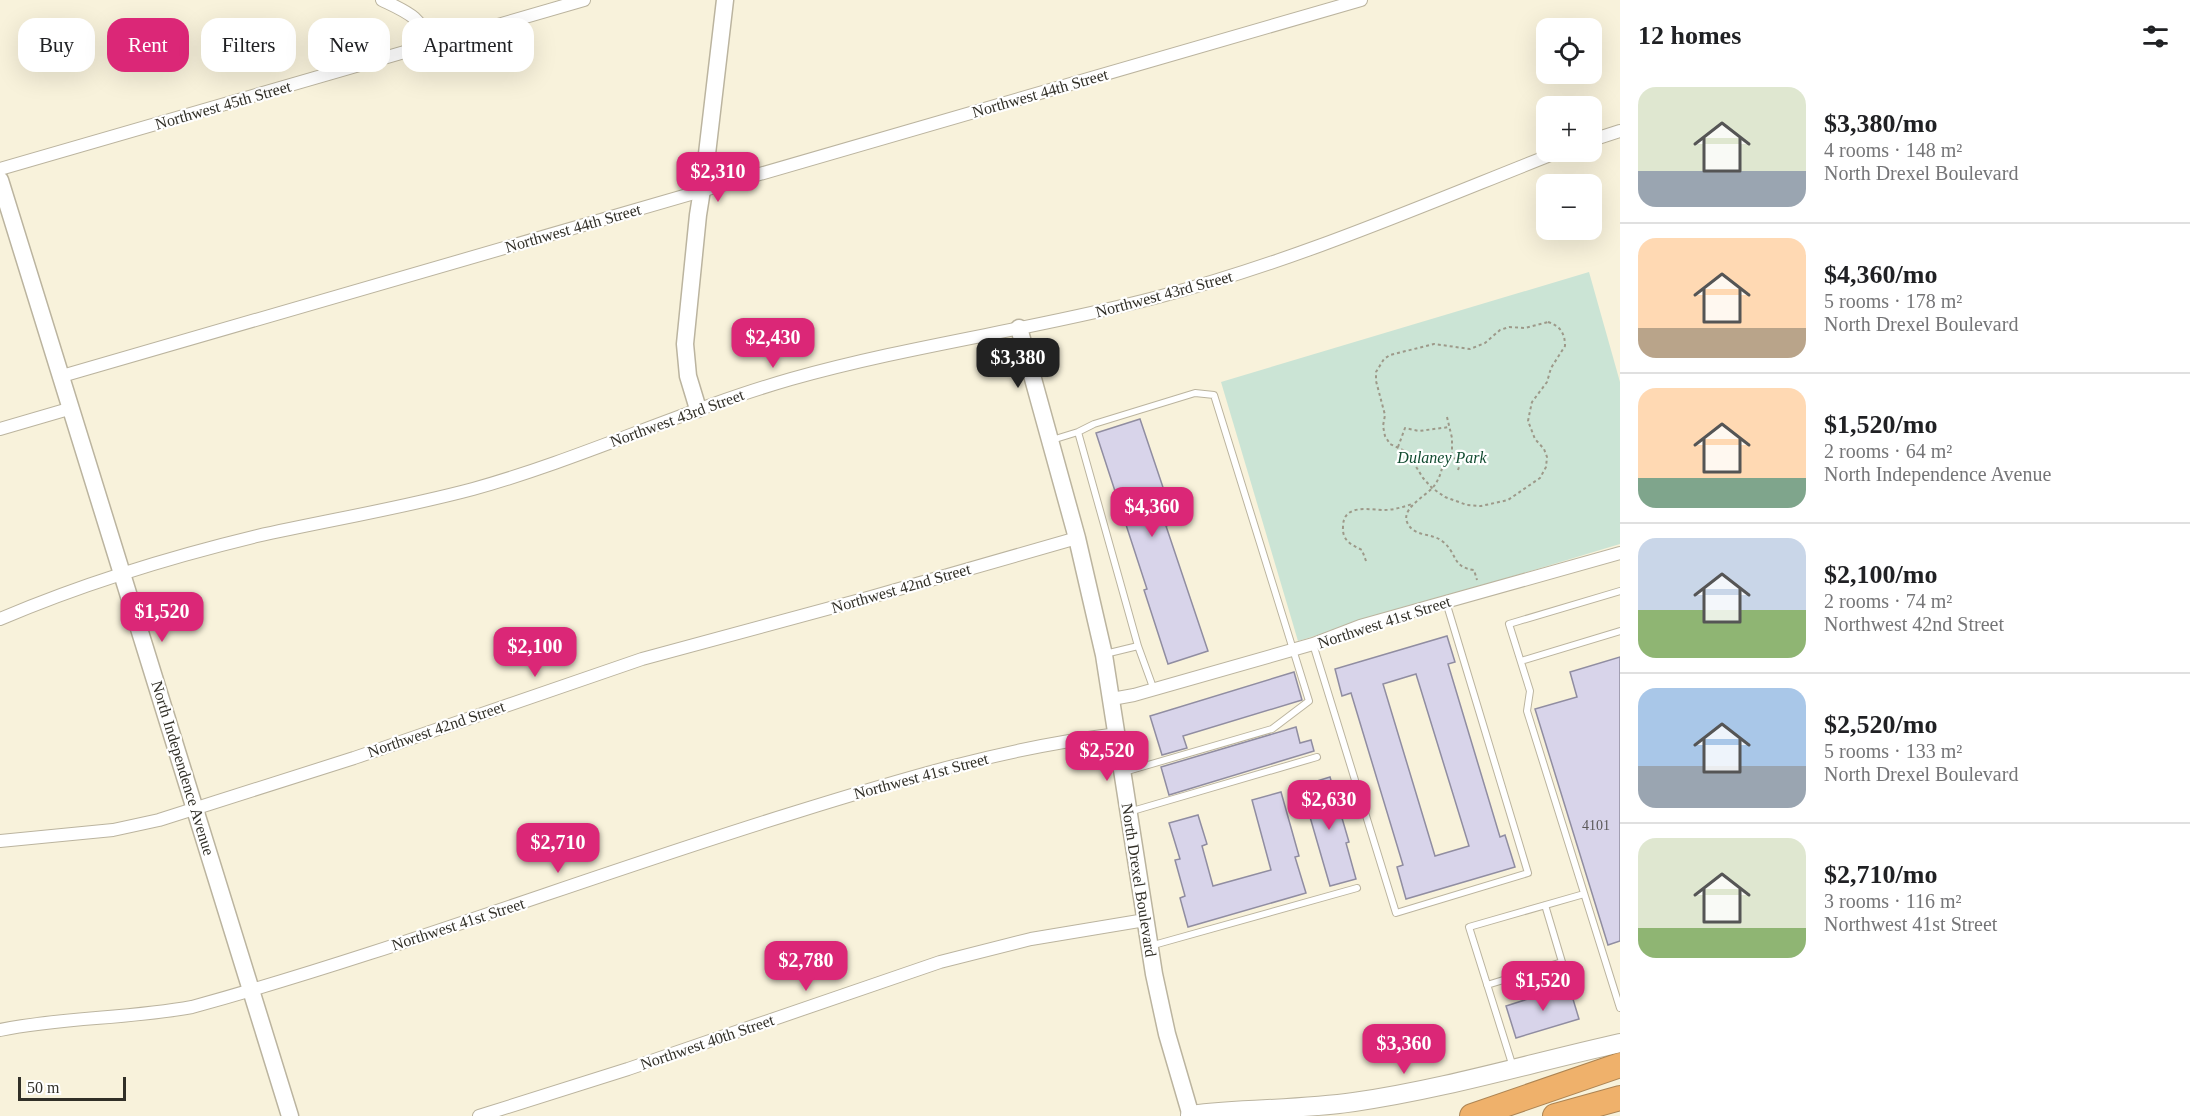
<!DOCTYPE html>
<meta charset="utf-8">
<style>
:root{--surface:#fff;--page:#f6f6f6;--text:#202124;--muted:#757577;--line:#e0e0e0;--accent:#db2777}
body{margin:0;font-family:"Times New Roman",serif;background:var(--page);color:var(--text);height:100vh;display:flex;flex-direction:column;font-size:22px;white-space:nowrap}
*{box-sizing:border-box;margin:0}
p{font-size:20px;color:var(--muted)}
.icon{flex:none;width:33px;height:33px;fill:none;stroke:currentColor;stroke-width:2;stroke-linecap:round;stroke-linejoin:round}
.map{position:relative;flex:1;overflow:hidden}
.drawer{display:flex;flex-direction:column;background:var(--surface);width:570px}
.drawer>*{flex:none}
.hud{position:absolute;left:18px;top:18px;width:570px;height:54px;display:flex;gap:12px}
.controls{position:absolute;left:1536px;top:18px;display:grid;gap:12px}
.controls a{display:grid;place-items:center;width:66px;height:66px;border-radius:12px;background:var(--surface);box-shadow:0 6px 24px #0002;font-size:30px}
.scale{position:absolute;left:18px;bottom:15px;width:108px;box-sizing:border-box;padding-left:6px;border:3px solid #312f27;border-top:0;font-size:16px;line-height:21px;white-space:nowrap;color:#312f27;-webkit-text-stroke:4px #fff;paint-order:stroke}
.price{position:absolute;translate:-50% -51px;padding:0 14px;border-radius:12px;background:var(--accent);color:#fff;font-size:20px;line-height:39px;filter:drop-shadow(0 2px 3px #0008)}
.price::after{content:'';position:absolute;left:50%;top:36px;width:18px;height:14px;margin-left:-9px;background:inherit;clip-path:polygon(0 0,100% 0,50% 100%)}
.price.selected{background:#222;color:#fff}
ul{padding:0;list-style:none}
li{display:flex;align-items:center;gap:18px;height:150px;padding:0 18px}
li+li{border-top:2px solid var(--line)}
li span{display:grid;place-items:center;flex:none;width:168px;height:120px;border-radius:18px;color:#555}
li>.icon{margin-inline-start:auto}
span .icon{width:72px;height:72px;fill:#fffc;stroke-width:1}
li b{font-size:26px}
h2{display:flex;justify-content:space-between;align-items:center;height:72px;padding:0 18px;font-size:26px}
.chip{padding:0 21px;border-radius:18px;background:var(--surface);box-shadow:0 6px 24px #0002;font-size:21px;line-height:54px}
.chip.selected{background:var(--accent);color:#fff}
main{display:flex;flex:1;min-height:0}
.map>svg:first-child{display:block}
.green{fill:#cbe4d5}
.building{fill:#d8d4ea;stroke:#908da1;stroke-width:1.5;fill-rule:evenodd}
.lines{fill:none;stroke-linecap:round;stroke-linejoin:round}
.service-casing{stroke:#bbb49f;stroke-width:8}
.minor-casing{stroke:#bbb49f;stroke-width:14}
.tertiary-casing{stroke:#bbb49f;stroke-width:19}
.secondary-casing{stroke:#bbb49f;stroke-width:20}
.motorway-casing{stroke:#ac8453;stroke-width:26}
.path{stroke:#9d9989;stroke-width:2;stroke-dasharray:3 3;stroke-linecap:butt}
.service{stroke:#fff;stroke-width:6}
.minor{stroke:#fff;stroke-width:12}
.tertiary{stroke:#fff;stroke-width:16}
.secondary{stroke:#fff;stroke-width:18}
.motorway{stroke:#efb16b;stroke-width:24}
.labels{text-anchor:middle;dominant-baseline:central;stroke-width:4.5;stroke-linejoin:round;paint-order:stroke}
.number-label{font-size:14px;fill:#5b5858}
.street-label{font-size:16px;fill:#312f27;stroke:#fff}
.park-label{font-size:16px;font-style:italic;fill:#114b30;stroke:#fff}
</style>
<main>
<div class="map">
<svg width="1620" height="1116" viewBox="0 0 1620 1116">
<rect width="100%" height="100%" fill="#f8f2db"/>
<path class="green" d="M1589,272l31,110v162l-322,97 -77,-259z"/>
<path class="building" d="M1140,419l35,104 -9,3 42,125 -40,13 -24,-74 3,-1 -51,-156z
M1447,636l8,26 -7,2 52,173 5,-2 10,32 -109,32 -9,-32 6,-2 -52,-172 -9,3 -7,-27zM1416,674l53,172 -34,10 -52,-172z
M1620,657v284l-12,4 -73,-236 42,-12 -7,-25z
M1294,672l8,28 -119,36 4,12 -25,7 -12,-39z
M1296,727l4,16 11,-3 3,11 -145,44 -8,-28z
M1330,777l19,65 -3,1 10,36 -26,7 -29,-100z
M1281,792l18,64 -4,1 11,36 -118,34 -8,-29 5,-2 -10,-36 5,-1 -11,-36 29,-8 9,29 -5,2 11,40 58,-16 -19,-70z
M1569,986l10,33 -63,19 -10,-32z"/>
<g class="lines">
<g class="service-casing">
<path id="service" d="M1078,432l60,214 16,44
M1052,440l26,-8 16,-8 101,-31 19,2 95,306 -37,28 -148,43
M1620,591l-111,33 21,67 -3,20 93,297
M1313,644l83,269 132,-40 -82,-271
M1105,654l33,-8
M1521,661l99,-30
M1129,812l188,-55
M1150,946l207,-58
M1487,985l75,-23 -17,-57
M1513,1067l-44,-140 115,-33"/>
</g>
<g class="minor-casing">
<path id="minor" d="M382,0c25,12 40,17 48,45
M1592,140l28,-9
M0,169l584,-169
M62,376l1299,-376
M0,429l72,-21
M0,619c82,-35 170,-62 257,-83 72,-16 145,-28 216,-47 108,-30 210,-79 318,-110 120,-34 246,-50 367,-82 138,-36 268,-93 400,-145
M1112,699l22,-4 179,-51 47,-18 260,-73
M0,841l113,-11 46,-10 195,-62 288,-99 229,-62 206,-59
M0,1030c63,-13 128,-11 192,-23 203,-56 400,-132 601,-194 106,-33 214,-66 325,-79
M479,1116l149,-47 312,-107 91,-23 114,-19"/>
</g>
<g class="tertiary-casing">
<path id="tertiary" d="M0,180l290,936
M1019,328l58,210 27,117 50,319 13,60 24,82
M698,409l-10,-33 -3,-32 13,-129 7,-44 20,-171"/>
</g>
<g class="secondary-casing">
<path id="secondary" d="M1190,1115c55,-7 109,-5 164,-13 90,-13 177,-39 266,-59"/>
</g>
<g class="motorway-casing">
<path id="motorway" d="M1472,1116l148,-51
M1555,1116l65,-18"/>
</g>
<path class="path" d="M1548,322c12,4 17,11 17,24l-14,22 -4,14 -15,20 -2,9 -2,10 7,18 9,10 3,8 -1,10 -6,11 -32,22 -27,6 -14,-1 -22,-8 -13,-9 -9,-10 -16,-26 -17,-8 -5,-8 -2,-10 2,-11 -9,-34v-9l8,-13 6,-4 44,-11 36,5 15,-6 15,-13 9,-3 16,1z
M1447,417l5,21v17l8,9 -2,6
M1398,447l7,-19 14,3 30,-4
M1452,455l-8,5c-2,9 -4,18 -10,26 -8,11 -41,25 -22,43 8,7 21,5 30,12 16,12 9,26 32,29l3,10
M1366,561l-4,-11c-10,-5 -20,-9 -19,-23 0,-24 27,-17 41,-17 10,0 19,-3 28,-6"/>
<use href="#service" class="service"/>
<use href="#minor" class="minor"/>
<use href="#tertiary" class="tertiary"/>
<use href="#secondary" class="secondary"/>
<use href="#motorway" class="motorway"/>
</g>
<g class="labels">
<g class="number-label">
<text x="1596" y="825">4101</text>
</g>
<g class="street-label">
<text transform="translate(1040 93) rotate(-16)">Northwest 44th Street</text>
<text transform="translate(223 105) rotate(-16)">Northwest 45th Street</text>
<text transform="translate(573 228) rotate(-16)">Northwest 44th Street</text>
<text transform="translate(1164 294) rotate(-15)">Northwest 43rd Street</text>
<text transform="translate(677 418) rotate(-20)">Northwest 43rd Street</text>
<text transform="translate(901 588) rotate(-16)">Northwest 42nd Street</text>
<text transform="translate(1384 622) rotate(-18)">Northwest 41st Street</text>
<text transform="translate(436 729) rotate(-19)">Northwest 42nd Street</text>
<text transform="translate(183 768) rotate(73)">North Independence Avenue</text>
<text transform="translate(921 776) rotate(-15)">Northwest 41st Street</text>
<text transform="translate(1139 880) rotate(81)">North Drexel Boulevard</text>
<text transform="translate(458 924) rotate(-18)">Northwest 41st Street</text>
<text transform="translate(707 1042) rotate(-19)">Northwest 40th Street</text>
</g>
<g class="park-label">
<text x="1442" y="457">Dulaney Park</text>
</g>
</g>
</svg>
<div class="controls">
<a><svg class="icon" aria-label="locate" viewBox="0 0 24 24"><circle cx="12" cy="12" r="6"/><path d="M12 2v4M12 18v4M2 12h4M18 12h4"/></svg></a>
<a>+</a>
<a>−</a>
</div>
<div class="scale">50 m</div>
<b class="price" style="left:718px;top:203px">$2,310</b>
<b class="price" style="left:773px;top:369px">$2,430</b>
<b class="price selected" style="left:1018px;top:389px">$3,380</b>
<b class="price" style="left:1152px;top:538px">$4,360</b>
<b class="price" style="left:162px;top:643px">$1,520</b>
<b class="price" style="left:535px;top:678px">$2,100</b>
<b class="price" style="left:1107px;top:782px">$2,520</b>
<b class="price" style="left:1329px;top:831px">$2,630</b>
<b class="price" style="left:558px;top:874px">$2,710</b>
<b class="price" style="left:806px;top:992px">$2,780</b>
<b class="price" style="left:1543px;top:1012px">$1,520</b>
<b class="price" style="left:1404px;top:1075px">$3,360</b>
<div class="hud">
<a class="chip">Buy</a>
<a class="chip selected">Rent</a>
<a class="chip">Filters</a>
<a class="chip">New</a>
<a class="chip">Apartment</a>
</div>
</div>
<section class="drawer">
<h2>12 homes<svg class="icon" aria-label="filters" viewBox="0 0 24 24"><path d="M4 7h16M4 17h16"/><circle cx="9" cy="7" r="2"/><circle cx="15" cy="17" r="2"/></svg></h2>
<ul>
<li><span style="background:linear-gradient(#dfe7d0 70%,#9aa5b1 0)"><svg class="icon" aria-label="home" viewBox="0 0 24 24"><path d="M3 11l9-7 9 7M6 9v11h12V9"/></svg></span><div><b>$3,380/mo</b><p>4 rooms · 148 m²</p><p>North Drexel Boulevard</p></div></li>
<li><span style="background:linear-gradient(#ffd9b3 75%,#b9a48a 0)"><svg class="icon" aria-label="home" viewBox="0 0 24 24"><path d="M3 11l9-7 9 7M6 9v11h12V9"/></svg></span><div><b>$4,360/mo</b><p>5 rooms · 178 m²</p><p>North Drexel Boulevard</p></div></li>
<li><span style="background:linear-gradient(#ffd9b3 75%,#7fa58c 0)"><svg class="icon" aria-label="home" viewBox="0 0 24 24"><path d="M3 11l9-7 9 7M6 9v11h12V9"/></svg></span><div><b>$1,520/mo</b><p>2 rooms · 64 m²</p><p>North Independence Avenue</p></div></li>
<li><span style="background:linear-gradient(#c9d6e8 60%,#8fb573 0)"><svg class="icon" aria-label="home" viewBox="0 0 24 24"><path d="M3 11l9-7 9 7M6 9v11h12V9"/></svg></span><div><b>$2,100/mo</b><p>2 rooms · 74 m²</p><p>Northwest 42nd Street</p></div></li>
<li><span style="background:linear-gradient(#a9c7e8 65%,#9aa5b1 0)"><svg class="icon" aria-label="home" viewBox="0 0 24 24"><path d="M3 11l9-7 9 7M6 9v11h12V9"/></svg></span><div><b>$2,520/mo</b><p>5 rooms · 133 m²</p><p>North Drexel Boulevard</p></div></li>
<li><span style="background:linear-gradient(#dfe7d0 75%,#8fb573 0)"><svg class="icon" aria-label="home" viewBox="0 0 24 24"><path d="M3 11l9-7 9 7M6 9v11h12V9"/></svg></span><div><b>$2,710/mo</b><p>3 rooms · 116 m²</p><p>Northwest 41st Street</p></div></li>
</ul>
</section>
</main>
